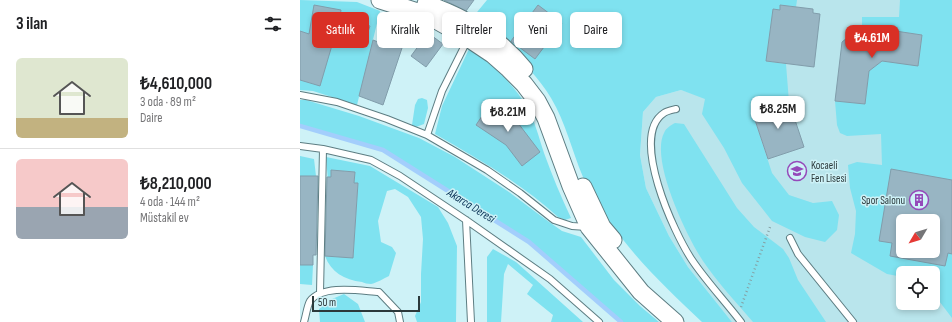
<!DOCTYPE html>
<html lang="tr">
<meta charset="utf-8">
<style>
:root{--surface:#fff;--page:#f2f2f2;--text:#202124;--muted:#757577;--line:#e0e0e0;--accent:#d93025}
body{margin:0;font-family:"Sofia Sans Condensed",sans-serif;background:var(--page);color:var(--text);height:100vh;display:flex;flex-direction:column;font-size:15px;white-space:nowrap}
*{box-sizing:border-box;margin:0}
p{font-size:13px;color:var(--muted)}
.icon{flex:none;width:22px;height:22px;fill:none;stroke:currentColor;stroke-width:2;stroke-linecap:round;stroke-linejoin:round}
.map{position:relative;flex:1;overflow:hidden}
.drawer{display:flex;flex-direction:column;background:var(--surface);width:300px}
.drawer>*{flex:none}
.hud{position:absolute;left:12px;top:12px;width:380px;height:36px;display:flex;gap:8px}
.needle{width:26px;rotate:232deg}
.fabs{position:absolute;left:596px;top:214px;display:grid;gap:8px}
.fabs a{display:grid;place-items:center;width:44px;height:44px;border-radius:6px;background:var(--surface);box-shadow:0 2px 6px #0003;font-size:20px}
.scale{position:absolute;left:12px;bottom:10px;width:108px;box-sizing:border-box;padding-left:4px;border:2px solid #2b393b;border-top:0;font-size:11px;line-height:14px;white-space:nowrap;color:#2b393b;-webkit-text-stroke:3px #cef2f7;paint-order:stroke}
.price{position:absolute;translate:-50% -34px;padding:0 9px;border-radius:8px;background:#fff;color:#222;font-size:13px;line-height:26px;filter:drop-shadow(0 1px 2px #0008)}
.price::after{content:'';position:absolute;left:50%;top:24px;width:12px;height:9px;margin-left:-6px;background:inherit;clip-path:polygon(0 0,100% 0,50% 100%)}
.price.active{background:var(--accent);color:#fff}
ul{padding:0;list-style:none}
li{display:flex;align-items:center;gap:12px;height:100px;padding:0 16px}
li+li{border-top:1px solid var(--line)}
li span{display:grid;place-items:center;flex:none;width:112px;height:80px;border-radius:6px;color:#555}
li>.icon{margin-inline-start:auto}
span .icon{width:48px;height:48px;fill:#fffc;stroke-width:1}
li b{font-size:17px}
h2{display:flex;justify-content:space-between;align-items:center;height:48px;padding:0 16px;font-size:17px}
.tag{padding:0 14px;border-radius:6px;background:var(--surface);box-shadow:0 2px 6px #0003;font-size:14px;line-height:36px}
.tag.active{background:var(--accent);color:#fff}
main{display:flex;flex:1;min-height:0}
.map>svg:first-child{display:block}
.built{fill:#b9e5ec;fill-rule:evenodd}
.green{fill:#7fe2f0;fill-rule:evenodd}
.lines{fill:none;stroke-linecap:round;stroke-linejoin:round}
.stream{stroke:#a3cefc;stroke-width:4.5}
.building{fill:#98b5c3;stroke:#819dab;fill-rule:evenodd}
.lane-casing{stroke:#5d7d82;stroke-width:8}
.secondary-casing{stroke:#5d7d82;stroke-width:19}
.path{stroke:#85a0a3;stroke-width:2.5;stroke-dasharray:1 3;stroke-linecap:butt}
.lane{stroke:#fff;stroke-width:6}
.secondary{stroke:#fff;stroke-width:17}
.labels{text-anchor:middle;dominant-baseline:central;stroke-width:3;stroke-linejoin:round;paint-order:stroke}
.poi-label{font-size:11px;fill:#2b393b;stroke:#cef2f7;text-anchor:start}
.water-label{font-size:12px;font-style:italic;fill:#0a3256;stroke:#cef2f7}
</style>
<main>
<section class="drawer">
<h2>3 ilan<svg class="icon" aria-label="filters" viewBox="0 0 24 24"><path d="M4 7h16M4 17h16"/><circle cx="9" cy="7" r="2"/><circle cx="15" cy="17" r="2"/></svg></h2>
<ul>
<li><span style="background:linear-gradient(#dfe7d0 75%,#c2b280 0)"><svg class="icon" aria-label="home" viewBox="0 0 24 24"><path d="M3 11l9-7 9 7M6 9v11h12V9"/></svg></span><div><b>₺4,610,000</b><p>3 oda · 89 m²</p><p>Daire</p></div></li>
<li><span style="background:linear-gradient(#f6c9c9 60%,#9aa5b1 0)"><svg class="icon" aria-label="home" viewBox="0 0 24 24"><path d="M3 11l9-7 9 7M6 9v11h12V9"/></svg></span><div><b>₺8,210,000</b><p>4 oda · 144 m²</p><p>Müstakil ev</p></div></li>
</ul>
</section>
<div class="map">
<svg width="652" height="322" viewBox="0 0 652 322">
<rect width="100%" height="100%" fill="#cef2f7"/>
<path class="built" d="M440,0h173l39,106v216h-220l-44,-55 -19,-31 -23,-48 -6,-33 3,-43 13,-15 25,-7 24,8zM603,221h30v30h-30zM603,273h30v30h-30z"/>
<path class="green" d="M0,0l57,2 23,9 -23,94 -44,-14 -13,-1z
M187,0h310l-1,7 -16,-2v5l-7,-1 -7,52 20,3 3,38 -36,12 19,59 17,22 24,8 19,-2 7,14 -2,15 -12,12 -20,-5 -33,-16 -30,-38 -18,-35 -22,-34 3,-15 -24,-9 -25,7 -13,15 -3,43 6,33 23,48 19,31 44,55h-30c-34,-32 -68,-64 -94,-103 -8,-14 -18,-28 -25,-42 -11,-26 -17,-54 -32,-79 -19,-32 -50,-56 -78,-81z
M600,0h52v318l-19,-25v-20h-30v4l-16,-3 -36,-21 4,-19 1,-23 -6,-23 -2,-23 9,-3 25,3 -1,-31 -34,2 -7,-3 -3,-8 -2,-24 30,3 4,-33 13,-10 36,4 4,-30 -60,-9v-9h37zM603,221h30v30h-30z
M169,49c22,14 45,35 58,58 8,14 12,31 17,46 8,22 17,44 27,65l-6,2 -7,-3c-37,-34 -80,-58 -123,-83l7,-28z
M122,98l5,2 1,8 -4,16 -8,3 -4,-2 3,-20 3,-6z
M0,100h6l53,16 60,22 36,19 54,35 36,27 17,12 19,6 33,43 26,26 19,16h-38l-92,-80 -146,-92 -83,-24z
M375,123l9,1 53,84 17,19 29,22 6,9 9,22 28,42h-73c-17,-20 -36,-40 -50,-61 -16,-24 -53,-101 -39,-128 2,-5 7,-8 11,-10z
M0,156l14,3 2,17h-16z
M26,157l44,9 68,41 10,16 9,23 -1,76h-39l-2,-6 6,-14v-28l2,-35 -2,-22 -13,-20 -13,-8 -8,2 -9,30 3,21 11,5 4,6 -7,23c-5,2 -12,7 -18,8 -3,0 -7,-1 -9,-2 -18,-2 -31,-10 -37,-26l28,1 5,-74h-4l1,-11 -23,-2 -1,11h-3z
M193,249l23,13 67,60h-32l2,-7 -26,-21 6,-9 -25,-21 -4,10 -3,48h-14v-65z
M0,265h13l-1,20 -12,-1z
M44,294l14,10 7,18h-45l-1,-13 13,-10z"/>
<g class="lines">
<path class="stream" d="M0,126l83,24 146,92 92,80"/>
</g>
<path class="building" d="M144,0h30l-8,11z
M14,5l27,5 -1,7 30,9 -6,18 -29,-9 -15,51 -20,-6v-49l9,3z
M238,5l24,18 -27,36 -24,-18z
M480,5l33,4v4l7,1 -6,53 -48,-6 7,-52 7,1z
M102,21l8,3 -27,81 -24,-9 14,-56 18,7z
M562,26l60,9 -4,31 -36,-5 -13,10 -4,33 -30,-3 7,-59z
M128,33l15,11 -17,23 -15,-11z
M192,101l24,16 -1,2 25,33 -18,14 -16,-21 -30,-20z
M489,102l15,45 -36,12 -15,-45z
M591,169l61,11v74l-4,-1 -3,13 -55,-10 2,-13 -13,-2zM603,221h30v30h-30z
M31,170l24,2 -1,11h4l-5,75 -28,-2 2,-79h4z
M0,176h18l-2,79h-3v10h-13z"/>
<g class="lines">
<g class="lane-casing">
<path id="lane" d="M0,95l37,7 50,17 40,16 60,35 33,23 34,27 18,6 15,1
M376,109c-4,1 -9,2 -12,4 -35,23 10,120 28,147 14,21 33,41 49,62
M127,135l15,-44 26,-52
M0,146l23,3 48,11 29,16 66,44 84,59 49,43
M166,220l5,102
M490,238l8,16 55,68
M20,293l3,-144
M4,322c2,-6 3,-16 6,-21 13,-17 51,-10 69,-9l19,20 2,10"/>
</g>
<g class="secondary-casing">
<path id="secondary" d="M80,0l47,15 41,23 24,16 17,15 15,15 13,17 9,17 25,68 18,41 52,65 34,30
M126,4c38,13 73,34 98,65
M283,187l19,40 11,13"/>
</g>
<path class="path" d="M441,307l29,-80"/>
<use href="#lane" class="lane"/>
<use href="#secondary" class="secondary"/>
</g>
<defs>
<g id="school-ring" transform="scale(1)"><circle r="9.5" fill="#cef2f7" stroke="#9549ba" stroke-width="1.5"/><path d="M0-5L7-2L0 1L-7-2ZM-4 1L0 2.5L4 1V4Q0 6-4 4Z" fill="#9549ba"/></g>
<g id="building-ring" transform="scale(1)"><circle r="9.5" fill="#cef2f7" stroke="#9549ba" stroke-width="1.5"/><path d="M-4-6H4V6H1V3H-1V6H-4ZM-2.5-4.3h1.7v1.8h-1.7ZM.8-4.3h1.7v1.8H.8ZM-2.5-1h1.7V.8h-1.7ZM.8-1h1.7V.8H.8Z" fill="#9549ba"/></g>
</defs>
<g fill-rule="evenodd">
<use href="#school-ring" x="497" y="171"/>
<use href="#building-ring" x="619" y="200"/>
</g>
<g class="labels">
<g class="poi-label">
<text x="511" y="165">Kocaeli<tspan x="511" dy="13">Fen Lisesi</tspan></text>
<text x="605" y="200" text-anchor="end">Spor Salonu</text>
</g>
<g class="water-label">
<text transform="translate(171 206) rotate(32)">Akarca Deresi</text>
</g>
</g>
</svg>
<div class="fabs">
<a><svg class="needle" viewBox="-14 -14 28 28"><path d="M0-13l5 13h-10z" fill="#e53935"/><path d="M0 13l5-13h-10z" fill="#757577"/></svg></a>
<a><svg class="icon" aria-label="locate" viewBox="0 0 24 24"><circle cx="12" cy="12" r="6"/><path d="M12 2v4M12 18v4M2 12h4M18 12h4"/></svg></a>
</div>
<div class="scale">50 m</div>
<b class="price active" style="left:572px;top:59px">₺4.61M</b>
<b class="price" style="left:478px;top:130px">₺8.25M</b>
<b class="price" style="left:208px;top:133px">₺8.21M</b>
<div class="hud">
<a class="tag active">Satılık</a>
<a class="tag">Kiralık</a>
<a class="tag">Filtreler</a>
<a class="tag">Yeni</a>
<a class="tag">Daire</a>
</div>
</div>
</main>
